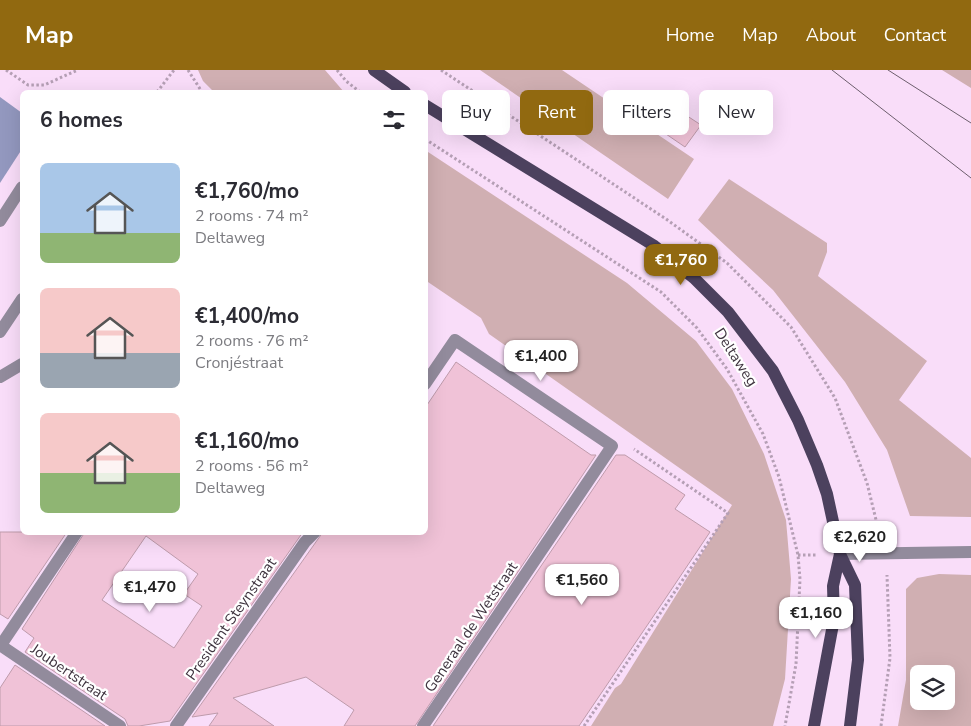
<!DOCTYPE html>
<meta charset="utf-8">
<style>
:root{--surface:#fff;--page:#f7f7f7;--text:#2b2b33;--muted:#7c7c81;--accent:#916910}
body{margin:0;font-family:"Nunito Sans",sans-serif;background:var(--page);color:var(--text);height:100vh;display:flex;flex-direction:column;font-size:19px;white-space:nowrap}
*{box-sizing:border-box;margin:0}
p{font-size:16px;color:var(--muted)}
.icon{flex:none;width:28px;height:28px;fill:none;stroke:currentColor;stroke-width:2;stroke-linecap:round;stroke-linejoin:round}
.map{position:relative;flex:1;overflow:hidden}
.panel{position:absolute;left:20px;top:20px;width:408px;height:445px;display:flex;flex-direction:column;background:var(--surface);border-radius:8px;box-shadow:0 5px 20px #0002}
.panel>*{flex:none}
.banner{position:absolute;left:442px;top:20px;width:452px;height:45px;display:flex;gap:10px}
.fabs{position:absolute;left:910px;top:595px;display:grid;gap:10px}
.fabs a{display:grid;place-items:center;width:45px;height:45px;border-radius:8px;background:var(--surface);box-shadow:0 5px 20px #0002;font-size:25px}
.price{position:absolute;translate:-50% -42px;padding:0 11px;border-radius:10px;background:#fff;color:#222;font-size:16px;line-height:32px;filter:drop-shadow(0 1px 2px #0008)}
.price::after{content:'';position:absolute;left:50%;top:30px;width:15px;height:11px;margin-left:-8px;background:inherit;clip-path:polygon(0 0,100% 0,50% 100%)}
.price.current{background:var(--accent);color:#fff}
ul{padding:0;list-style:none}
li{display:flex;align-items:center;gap:15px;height:125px;padding:0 20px}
li span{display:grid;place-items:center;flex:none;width:140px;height:100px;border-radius:8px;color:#555}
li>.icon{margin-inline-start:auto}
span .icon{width:60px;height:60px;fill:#fffc;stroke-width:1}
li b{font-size:21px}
h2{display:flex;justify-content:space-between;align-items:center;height:60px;padding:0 20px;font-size:21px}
.chip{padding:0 18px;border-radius:8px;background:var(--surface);box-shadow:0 5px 20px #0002;font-size:18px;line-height:45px}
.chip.current{background:var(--accent);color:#fff}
header{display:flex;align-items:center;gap:30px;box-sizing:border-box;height:70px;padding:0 25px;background:var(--accent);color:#fff}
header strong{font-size:24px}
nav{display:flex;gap:28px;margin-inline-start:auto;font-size:18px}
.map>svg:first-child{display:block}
.green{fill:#d0afb2;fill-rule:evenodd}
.water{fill:#9398bf}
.pier{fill:#f9ddf9}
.building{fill:#f0c2d7;stroke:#be9bab;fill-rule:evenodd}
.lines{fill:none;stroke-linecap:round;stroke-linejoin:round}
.path{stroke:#b59fb5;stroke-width:3;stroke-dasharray:2.5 2.5;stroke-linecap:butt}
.minor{stroke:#928b9c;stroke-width:12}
.major{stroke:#4c415e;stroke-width:12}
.tram{stroke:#6d5e6d;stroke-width:1}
.labels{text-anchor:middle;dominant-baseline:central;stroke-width:4.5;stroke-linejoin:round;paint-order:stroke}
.street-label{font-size:15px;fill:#3f343f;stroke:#fff}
</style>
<header>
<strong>Map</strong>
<nav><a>Home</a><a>Map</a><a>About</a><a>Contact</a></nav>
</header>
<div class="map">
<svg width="971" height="656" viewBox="0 0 971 656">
<rect width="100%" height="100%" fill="#f9ddf9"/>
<path class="green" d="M198,0h127l19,22h-130l-11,-11z
M480,0h82l132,89 -26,40z
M942,0h29v18z
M425,80l202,133 69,58 36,48 32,65 22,66 5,59 -6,100 -12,47h-182l24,-38 6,-4 111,-179 -243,-171 -8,-16 -56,-38z
M729,109l98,64v9l-9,24 109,85 -28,39 72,58v59l-61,-1 -23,-66 -42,-68 -72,-92 -75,-70z
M939,504l32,1v151h-73l8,-46v-91l11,-11zM919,604h27v27h-27z"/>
<path class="water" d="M0,27l22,16v36l-22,34z"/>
<path class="pier" d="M0,0h19l-14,21 -5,-4z"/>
<path class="building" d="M666,32l35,23 -16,22 -41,-28z
M456,292l135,93h5l-181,271h-71l10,-16 -48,-33 -73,21 41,28h-65l9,-13 -26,4 131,-185h102v-124z
M616,385h9l60,40 -10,14 35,23 -47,70 -84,124h-146z
M0,462h67l-59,87 -8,-5z
M85,462h218l-133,189 -31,5h-11l-3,-7 -100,-67 9,-14 -12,-9zM146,466l52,38 -14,20 18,12 -28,42 -72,-48z
M15,595l90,61h-105v-38z"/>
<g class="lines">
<path class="path" d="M6,0l22,15h16l34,-15
M188,0l14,22
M337,0l9,11 14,11
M441,0l225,149 61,44 64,64 44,71 32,85 12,49
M157,22l17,-22
M425,69l236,153 36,36 30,41 36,65 16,43 19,78 2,24 -4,85 -11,62
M798,485h19
M584,656l144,-213 -94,-64
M881,656l9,-68 -3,-83"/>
<path class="minor" d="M0,151l22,-34
M0,262l22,-33
M0,307l22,-13
M840,484l131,-2
M0,575l120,81
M1,575l76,-113
M176,656l129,-184 10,-10
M423,656l189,-280 -157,-106 -30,44"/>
<path class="major" d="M374,0l31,22
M425,35l228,140 41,33 34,34 45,59 25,49 19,45 10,29 13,60 15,31 3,75 -8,66
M814,656l20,-107 -1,-33 7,-32"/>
<path class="tram" d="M832,0l139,108
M888,0l83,53"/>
</g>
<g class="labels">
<g class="street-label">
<text transform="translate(736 287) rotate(57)">Deltaweg</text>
<text transform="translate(231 549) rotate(-55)">President Steynstraat</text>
<text transform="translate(471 557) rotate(-56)">Generaal de Wetstraat</text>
<text transform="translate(69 602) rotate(34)">Joubertstraat</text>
</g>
</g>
</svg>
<div class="fabs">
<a><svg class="icon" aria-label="layers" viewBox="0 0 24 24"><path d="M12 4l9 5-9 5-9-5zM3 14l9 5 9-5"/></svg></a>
</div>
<b class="price current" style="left:681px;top:216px">€1,760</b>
<b class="price" style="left:541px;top:312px">€1,400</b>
<b class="price" style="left:860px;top:493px">€2,620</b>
<b class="price" style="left:582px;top:536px">€1,560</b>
<b class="price" style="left:150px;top:543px">€1,470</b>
<b class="price" style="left:816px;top:569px">€1,160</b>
<div class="banner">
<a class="chip">Buy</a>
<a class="chip current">Rent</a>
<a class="chip">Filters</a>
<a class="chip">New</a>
</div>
<section class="panel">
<h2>6 homes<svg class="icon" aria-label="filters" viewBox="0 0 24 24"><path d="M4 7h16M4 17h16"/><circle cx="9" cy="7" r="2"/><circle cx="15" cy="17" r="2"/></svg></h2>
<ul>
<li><span style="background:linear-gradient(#a9c7e8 70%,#8fb573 0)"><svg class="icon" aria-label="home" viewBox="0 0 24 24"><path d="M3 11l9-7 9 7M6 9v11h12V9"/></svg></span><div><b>€1,760/mo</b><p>2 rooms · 74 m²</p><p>Deltaweg</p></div></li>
<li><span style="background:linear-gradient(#f6c9c9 65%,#9aa5b1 0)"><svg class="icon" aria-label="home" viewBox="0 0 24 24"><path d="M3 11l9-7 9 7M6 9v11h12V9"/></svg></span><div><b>€1,400/mo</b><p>2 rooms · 76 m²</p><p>Cronjéstraat</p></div></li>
<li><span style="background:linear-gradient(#f6c9c9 60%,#8fb573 0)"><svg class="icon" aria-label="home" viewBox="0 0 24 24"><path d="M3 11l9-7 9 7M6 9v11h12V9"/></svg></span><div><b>€1,160/mo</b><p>2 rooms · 56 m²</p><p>Deltaweg</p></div></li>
</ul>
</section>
</div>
